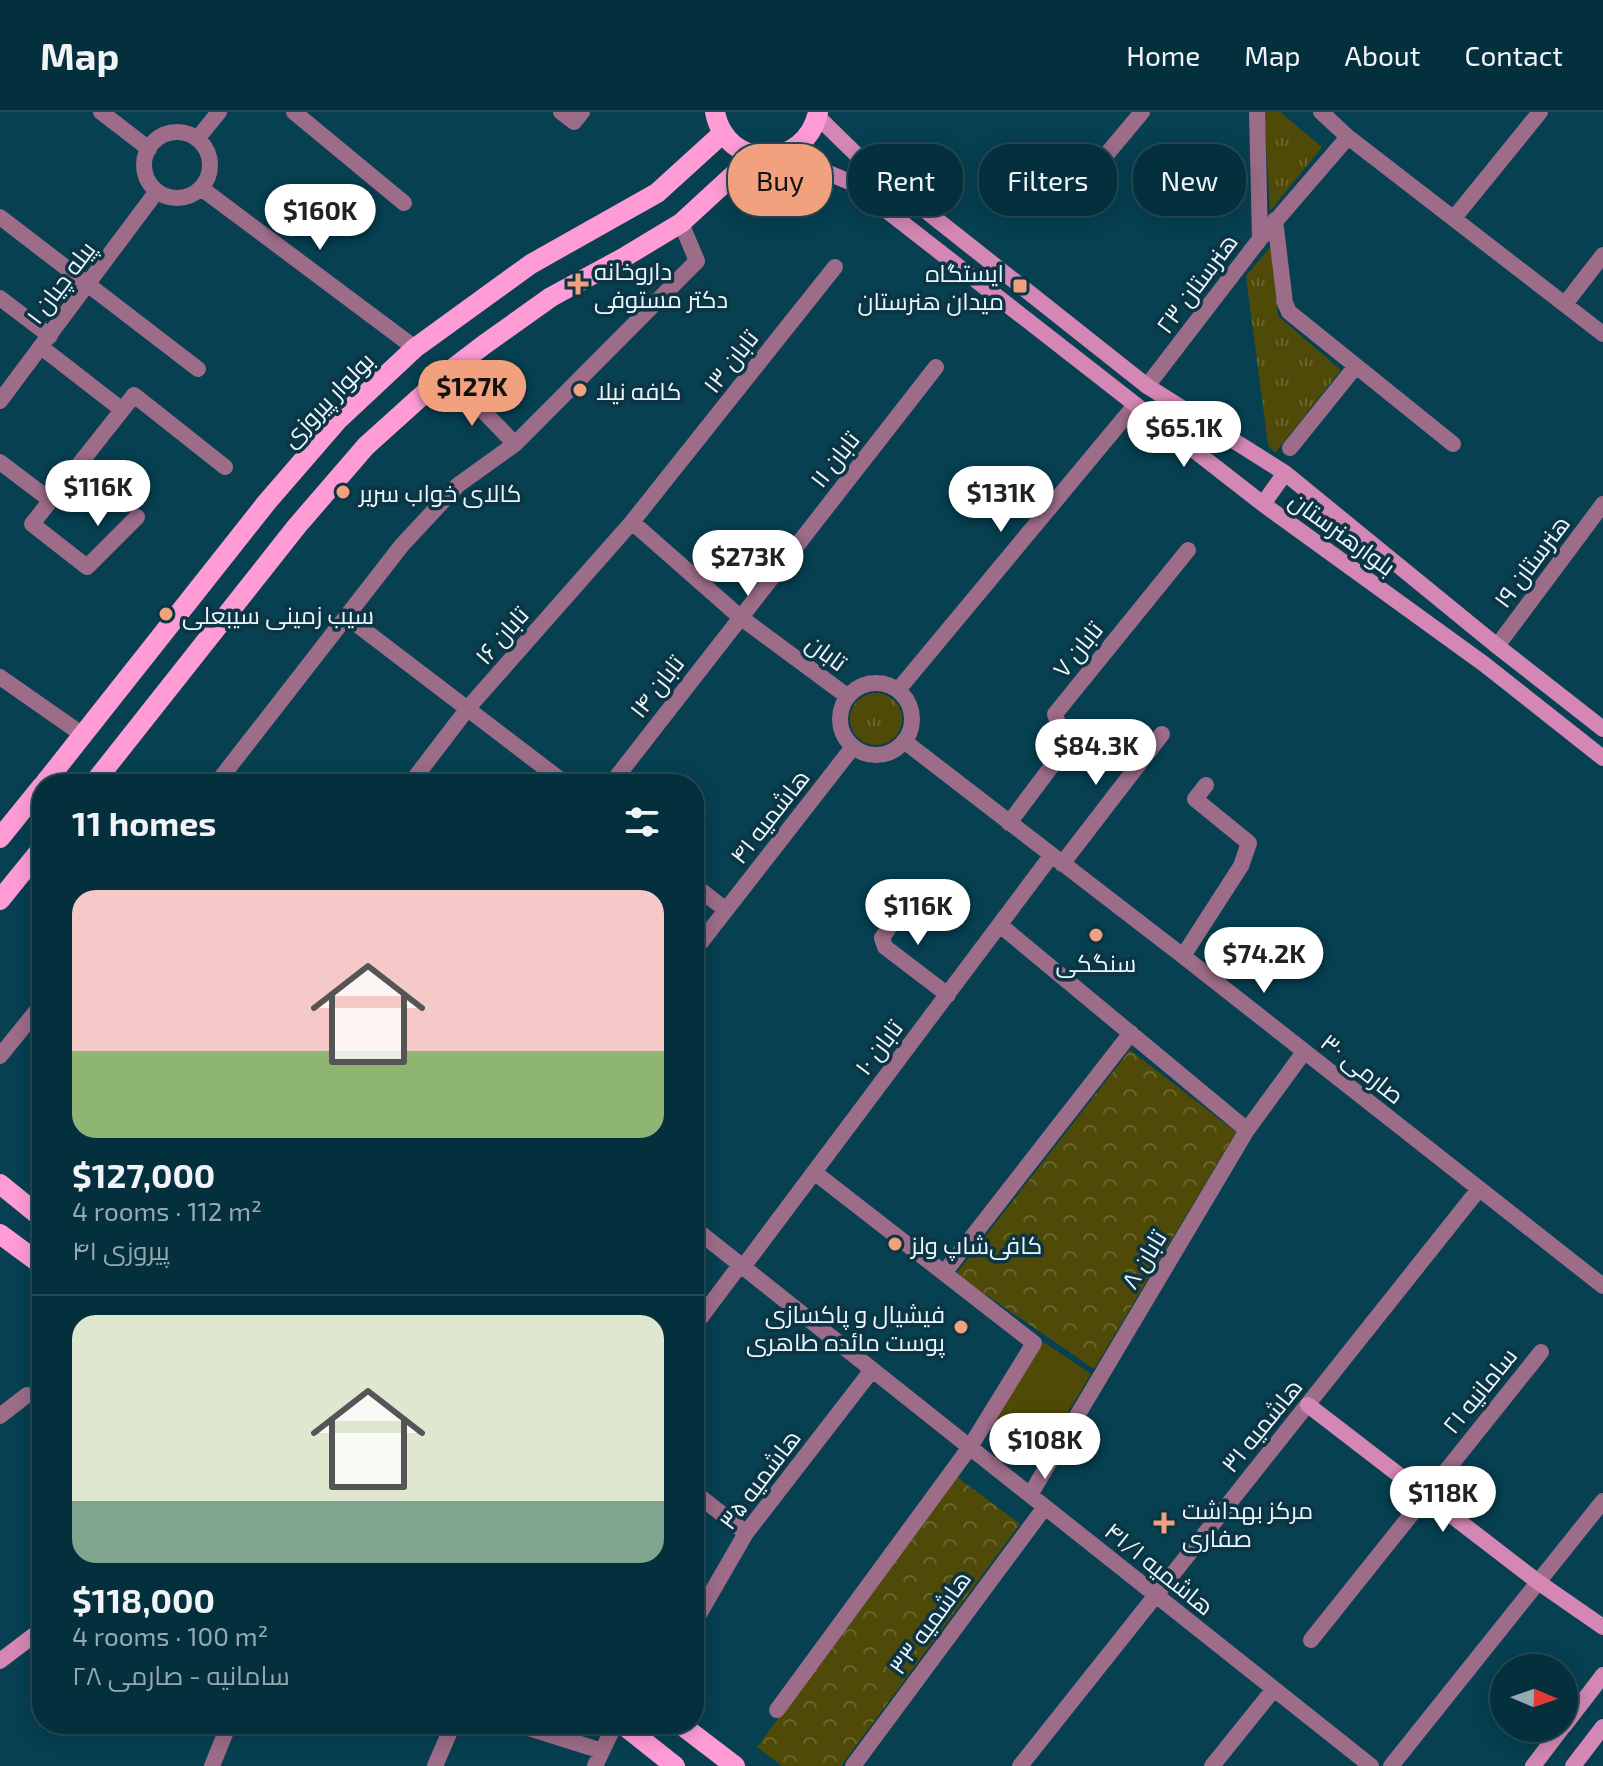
<!DOCTYPE html>
<meta charset="utf-8">
<style>
:root{--surface:#04303d;--page:#123c48;--text:#f1f3f6;--muted:#97a9b0;--line:#254b57;--accent:#f2a17e}
body{margin:0;font-family:"Exo 2",Cairo,sans-serif;background:var(--page);color:var(--text);height:100vh;display:flex;flex-direction:column;font-size:30px;white-space:nowrap}
*{box-sizing:border-box;margin:0}
p{font-size:26px;color:var(--muted)}
.icon{flex:none;width:44px;height:44px;fill:none;stroke:currentColor;stroke-width:2;stroke-linecap:round;stroke-linejoin:round}
.map{position:relative;flex:1;overflow:hidden}
.sheet{position:absolute;left:32px;top:662px;width:672px;height:960px;display:flex;flex-direction:column;background:var(--surface);border-radius:32px;box-shadow:0 4px 20px #0003,0 0 0 2px var(--line)}
.sheet>*{flex:none}
.banner{position:absolute;left:728px;top:32px;width:754px;height:72px;display:flex;gap:16px}
.needle{width:52px;rotate:92deg}
.controls{position:absolute;left:1490px;top:1542px;display:grid;gap:16px}
.controls a{display:grid;place-items:center;width:88px;height:88px;border-radius:50%;background:var(--surface);box-shadow:0 4px 20px #0003,0 0 0 2px var(--line);font-size:40px}
.price{position:absolute;translate:-50% -68px;padding:0 18px;border-radius:28px;background:#fff;color:#222;font-size:26px;line-height:52px;filter:drop-shadow(0 2px 4px #0008)}
.price::after{content:'';position:absolute;left:50%;top:48px;width:24px;height:18px;margin-left:-12px;background:inherit;clip-path:polygon(0 0,100% 0,50% 100%)}
.price.selected{background:var(--accent);color:#111}
ul{padding:0;list-style:none}
li{display:grid;align-content:center;gap:16px;height:424px;padding:0 40px}
li+li{border-top:2px solid var(--line)}
li span{display:grid;place-items:center;height:248px;border-radius:24px;color:#555}
li>.icon{margin-inline-start:auto}
span .icon{width:144px;height:144px;fill:#fffc;stroke-width:1}
li b{font-size:34px}
h2{display:flex;justify-content:space-between;align-items:center;height:96px;padding:0 40px;font-size:34px}
.chip{padding:0 28px;border-radius:32px;background:var(--surface);box-shadow:0 4px 20px #0003,0 0 0 2px var(--line);font-size:28px;line-height:72px}
.chip.selected{background:var(--accent);color:#111}
header{display:flex;align-items:center;gap:48px;box-sizing:border-box;height:112px;padding:0 40px;background:var(--surface);border-bottom:2px solid var(--line)}
header strong{font-size:38px}
nav{display:flex;gap:44px;margin-inline-start:auto;font-size:28px}
.map>svg:first-child{display:block}
.grass{fill:url(#grass-tufts)}
.forest{fill:url(#forest-crowns)}
.garden{fill:#504a09}
.lines{fill:none;stroke-linecap:round;stroke-linejoin:round}
.street{stroke:#9d6c88;stroke-width:16}
.secondary{stroke:#d487b4;stroke-width:16}
.primary{stroke:#ff9cd6;stroke-width:20}
.poi-dot{fill:#f2a17e;stroke:#0c3442;stroke-width:3}
.labels{text-anchor:middle;dominant-baseline:central;stroke-width:7;stroke-linejoin:round;paint-order:stroke}
.poi-label{font-size:24px;fill:#e9f8ff;stroke:#0c3442;text-anchor:start}
.street-label{font-size:24px;fill:#e9f8ff;stroke:#0c3442}
</style>
<header>
<strong>Map</strong>
<nav><a>Home</a><a>Map</a><a>About</a><a>Contact</a></nav>
</header>
<div class="map">
<svg width="1603" height="1654" viewBox="0 0 1603 1654">
<defs>
<pattern id="grass-tufts" width="24" height="20" patternUnits="userSpaceOnUse" patternTransform="scale(2)"><rect width="24" height="20" fill="#504a09"/><path d="M3 7l-1-3M5 7V3M7 7l1-3M15 17l-1-3M17 17v-4M19 17l1-3" fill="none" stroke="#69652e"/></pattern>
<pattern id="forest-crowns" width="20" height="18" patternUnits="userSpaceOnUse" patternTransform="scale(2)"><rect width="20" height="18" fill="#504a09"/><path d="M2 6a3 3 0 1 1 6 0M12 15a3 3 0 1 1 6 0" fill="none" stroke="#69652e"/></pattern>
</defs>
<rect width="100%" height="100%" fill="#064051"/>
<path class="grass" d="M1264,0h16l42,35 -52,64z
M1272,133l6,71 63,54 -66,83 -7,-8 -22,-169z
M850 607a26 26 0 1 1 52 0a26 26 0 1 1-52 0Z"/>
<path class="forest" d="M1130,938l106,82 -142,237 -138,-95z
M957,1365l63,47 -179,242h-59l-25,-19z"/>
<path class="garden" d="M1044,1230l47,32 -49,81 -50,-33z"/>
<g class="lines">
<path class="street" d="M101,0l48,37
M294,0l110,91
M561,0l13,10 8,-10
M1257,0l3,127
M1321,0l27,25 255,197
M144 53a33 33 0 1 1 66 0a33 33 0 1 1-66 0Z
M197,27l22,-27
M1086,67l56,-67
M201,76l214,160
M0,105l198,152
M1454,106l86,-106
M1275,108l10,83 4,9 164,132
M0,186l50,38
M1565,192l38,-49
M41,235l80,62
M457,272l58,60
M1147,274l113,-147 88,-102
M0,289l157,-210
M1290,336l66,-82
M0,350l50,38
M137,405l-50,50 -55,-43 102,-129 91,72
M632,410l108,95 107,79
M347,505l219,167
M1497,534l106,-142
M0,565l83,58
M840 607a36 36 0 1 1 72 0a36 36 0 1 1-72 0Z
M898,578l237,-285
M904,629l279,215 420,330
M216,672l186,-239 56,-60 57,-41 182,-183 -16,-38
M410,672l58,-76 164,-186 203,-255
M611,672l325,-417
M1009,711l57,-76 -11,-33 133,-164
M1062,752l100,-130
M694,773l32,25
M910,784l-28,42 3,9 63,48
M1000,813l247,205
M694,839l159,-204
M1183,844l58,-90 8,-23 -54,-44 11,-14
M0,944l42,-52
M694,1116l677,538
M743,1155l308,-411
M944,1161l187,-240
M698,1209l42,-56
M0,1304l27,-21
M694,1380l52,41
M1030,1383l217,-365 57,-78
M694,1511l52,-90 126,-163
M1311,1528l230,-288
M777,1598l193,-263 64,-104 -220,-171
M516,1612l86,27
M212,1654l17,-42
M435,1654l18,-42
M595,1654l20,-42
M853,1654l192,-259
M1020,1654l459,-577
M1212,1654l62,-77
M1391,1654l212,-265"/>
<path class="secondary" d="M817,4l47,46 283,224 138,87 212,173 106,83
M782,42l68,28 413,322 221,160 119,94
M1263,392l22,-31
M1308,1293l230,177 65,45
M0,1549l42,-32
M1564,1614l39,-51
M1533,1654l29,-38
M1573,1654l30,-39"/>
<path class="primary" d="M715,0c11,59 91,58 103,0
M44,672l223,-282 71,-82 77,-72 116,-84 126,-71 66,-60
M93,672l204,-258 69,-80 81,-73 38,-29 66,-47 72,-39 58,-35 74,-68
M0,726l42,-52
M0,788l42,-52
M0,1072l42,34
M0,1122l42,31
M622,1612l53,42
M680,1612l55,42"/>
</g>
<g class="poi-dot">
<path d="M574 160h8v8h8v8h-8v8h-8v-8h-8v-8h8z"/>
<rect x="1012" y="166" width="16" height="16" rx="4"/>
<circle cx="580" cy="278" r="8"/>
<circle cx="343" cy="380" r="8"/>
<circle cx="166" cy="502" r="8"/>
<circle cx="1096" cy="823" r="8"/>
<circle cx="895" cy="1132" r="8"/>
<circle cx="961" cy="1215" r="8"/>
<path d="M1160 1399h8v8h8v8h-8v8h-8v-8h-8v-8h8z"/>
</g>
<g class="labels">
<g class="poi-label">
<text x="594" y="158">داروخانه<tspan x="594" dy="28">دکتر مستوفی</tspan></text>
<text x="1004" y="160" text-anchor="end">ایستگاه<tspan x="1004" dy="28">میدان هنرستان</tspan></text>
<text x="596" y="278">کافه نیلا</text>
<text x="359" y="380">کالای خواب سریر</text>
<text x="182" y="502">سیب زمینی سیبعلی</text>
<text x="1096" y="850" text-anchor="middle">سنگکی</text>
<text x="911" y="1132">کافی‌شاپ ولز</text>
<text x="945" y="1201" text-anchor="end">فیشیال و پاکسازی<tspan x="945" dy="28">پوست مائده طاهری</tspan></text>
<text x="1182" y="1397">مرکز بهداشت<tspan x="1182" dy="28">صفاری</tspan></text>
</g>
<g class="street-label">
<text transform="translate(60 170) rotate(-53)">پیله چیان ۱</text>
<text transform="translate(1196 171) rotate(-53)">هنرستان ۲۳</text>
<text transform="translate(730 249) rotate(-52)">تابان ۱۳</text>
<text transform="translate(327 287) rotate(-46)">بولوار پیروزی</text>
<text transform="translate(834 347) rotate(-52)">تابان ۱۱</text>
<text transform="translate(1343 421) rotate(36)">بلوارهنرستان</text>
<text transform="translate(1531 449) rotate(-53)">هنرستان ۱۹</text>
<text transform="translate(501 523) rotate(-49)">تابان ۱۶</text>
<text transform="translate(1077 537) rotate(-51)">تابان ۷</text>
<text transform="translate(827 540) rotate(36)">تابان</text>
<text transform="translate(656 574) rotate(-52)">تابان ۱۴</text>
<text transform="translate(769 704) rotate(-52)">هاشمیه ۴۱</text>
<text transform="translate(878 935) rotate(-53)">تابان ۱۰</text>
<text transform="translate(1363 956) rotate(38)">صارمی ۳۰</text>
<text transform="translate(1143 1147) rotate(-59)">تابان ۸</text>
<text transform="translate(1479 1278) rotate(-51)">سامانیه ۲۱</text>
<text transform="translate(1261 1313) rotate(-51)">هاشمیه ۳۱</text>
<text transform="translate(759 1367) rotate(-53)">هاشمیه ۳۵</text>
<text transform="translate(1160 1456) rotate(39)">هاشمیه ۴۱/۱</text>
<text transform="translate(929 1510) rotate(-54)">هاشمیه ۳۳</text>
</g>
</g>
</svg>
<div class="controls">
<a><svg class="needle" viewBox="-14 -14 28 28"><path d="M0-13l5 13h-10z" fill="#e53935"/><path d="M0 13l5-13h-10z" fill="#97a9b0"/></svg></a>
</div>
<b class="price" style="left:320px;top:140px">$160K</b>
<b class="price selected" style="left:472px;top:316px">$127K</b>
<b class="price" style="left:1184px;top:357px">$65.1K</b>
<b class="price" style="left:98px;top:416px">$116K</b>
<b class="price" style="left:1001px;top:422px">$131K</b>
<b class="price" style="left:748px;top:486px">$273K</b>
<b class="price" style="left:1096px;top:675px">$84.3K</b>
<b class="price" style="left:918px;top:835px">$116K</b>
<b class="price" style="left:1264px;top:883px">$74.2K</b>
<b class="price" style="left:1045px;top:1369px">$108K</b>
<b class="price" style="left:1443px;top:1422px">$118K</b>
<div class="banner">
<a class="chip selected">Buy</a>
<a class="chip">Rent</a>
<a class="chip">Filters</a>
<a class="chip">New</a>
</div>
<section class="sheet">
<h2>11 homes<svg class="icon" aria-label="filters" viewBox="0 0 24 24"><path d="M4 7h16M4 17h16"/><circle cx="9" cy="7" r="2"/><circle cx="15" cy="17" r="2"/></svg></h2>
<ul>
<li><span style="background:linear-gradient(#f6c9c9 65%,#8fb573 0)"><svg class="icon" aria-label="home" viewBox="0 0 24 24"><path d="M3 11l9-7 9 7M6 9v11h12V9"/></svg></span><div><b>$127,000</b><p>4 rooms · 112 m²</p><p>پیروزی ۴۱</p></div></li>
<li><span style="background:linear-gradient(#dfe7d0 75%,#7fa58c 0)"><svg class="icon" aria-label="home" viewBox="0 0 24 24"><path d="M3 11l9-7 9 7M6 9v11h12V9"/></svg></span><div><b>$118,000</b><p>4 rooms · 100 m²</p><p>سامانیه - صارمی ۲۸</p></div></li>
</ul>
</section>
</div>
